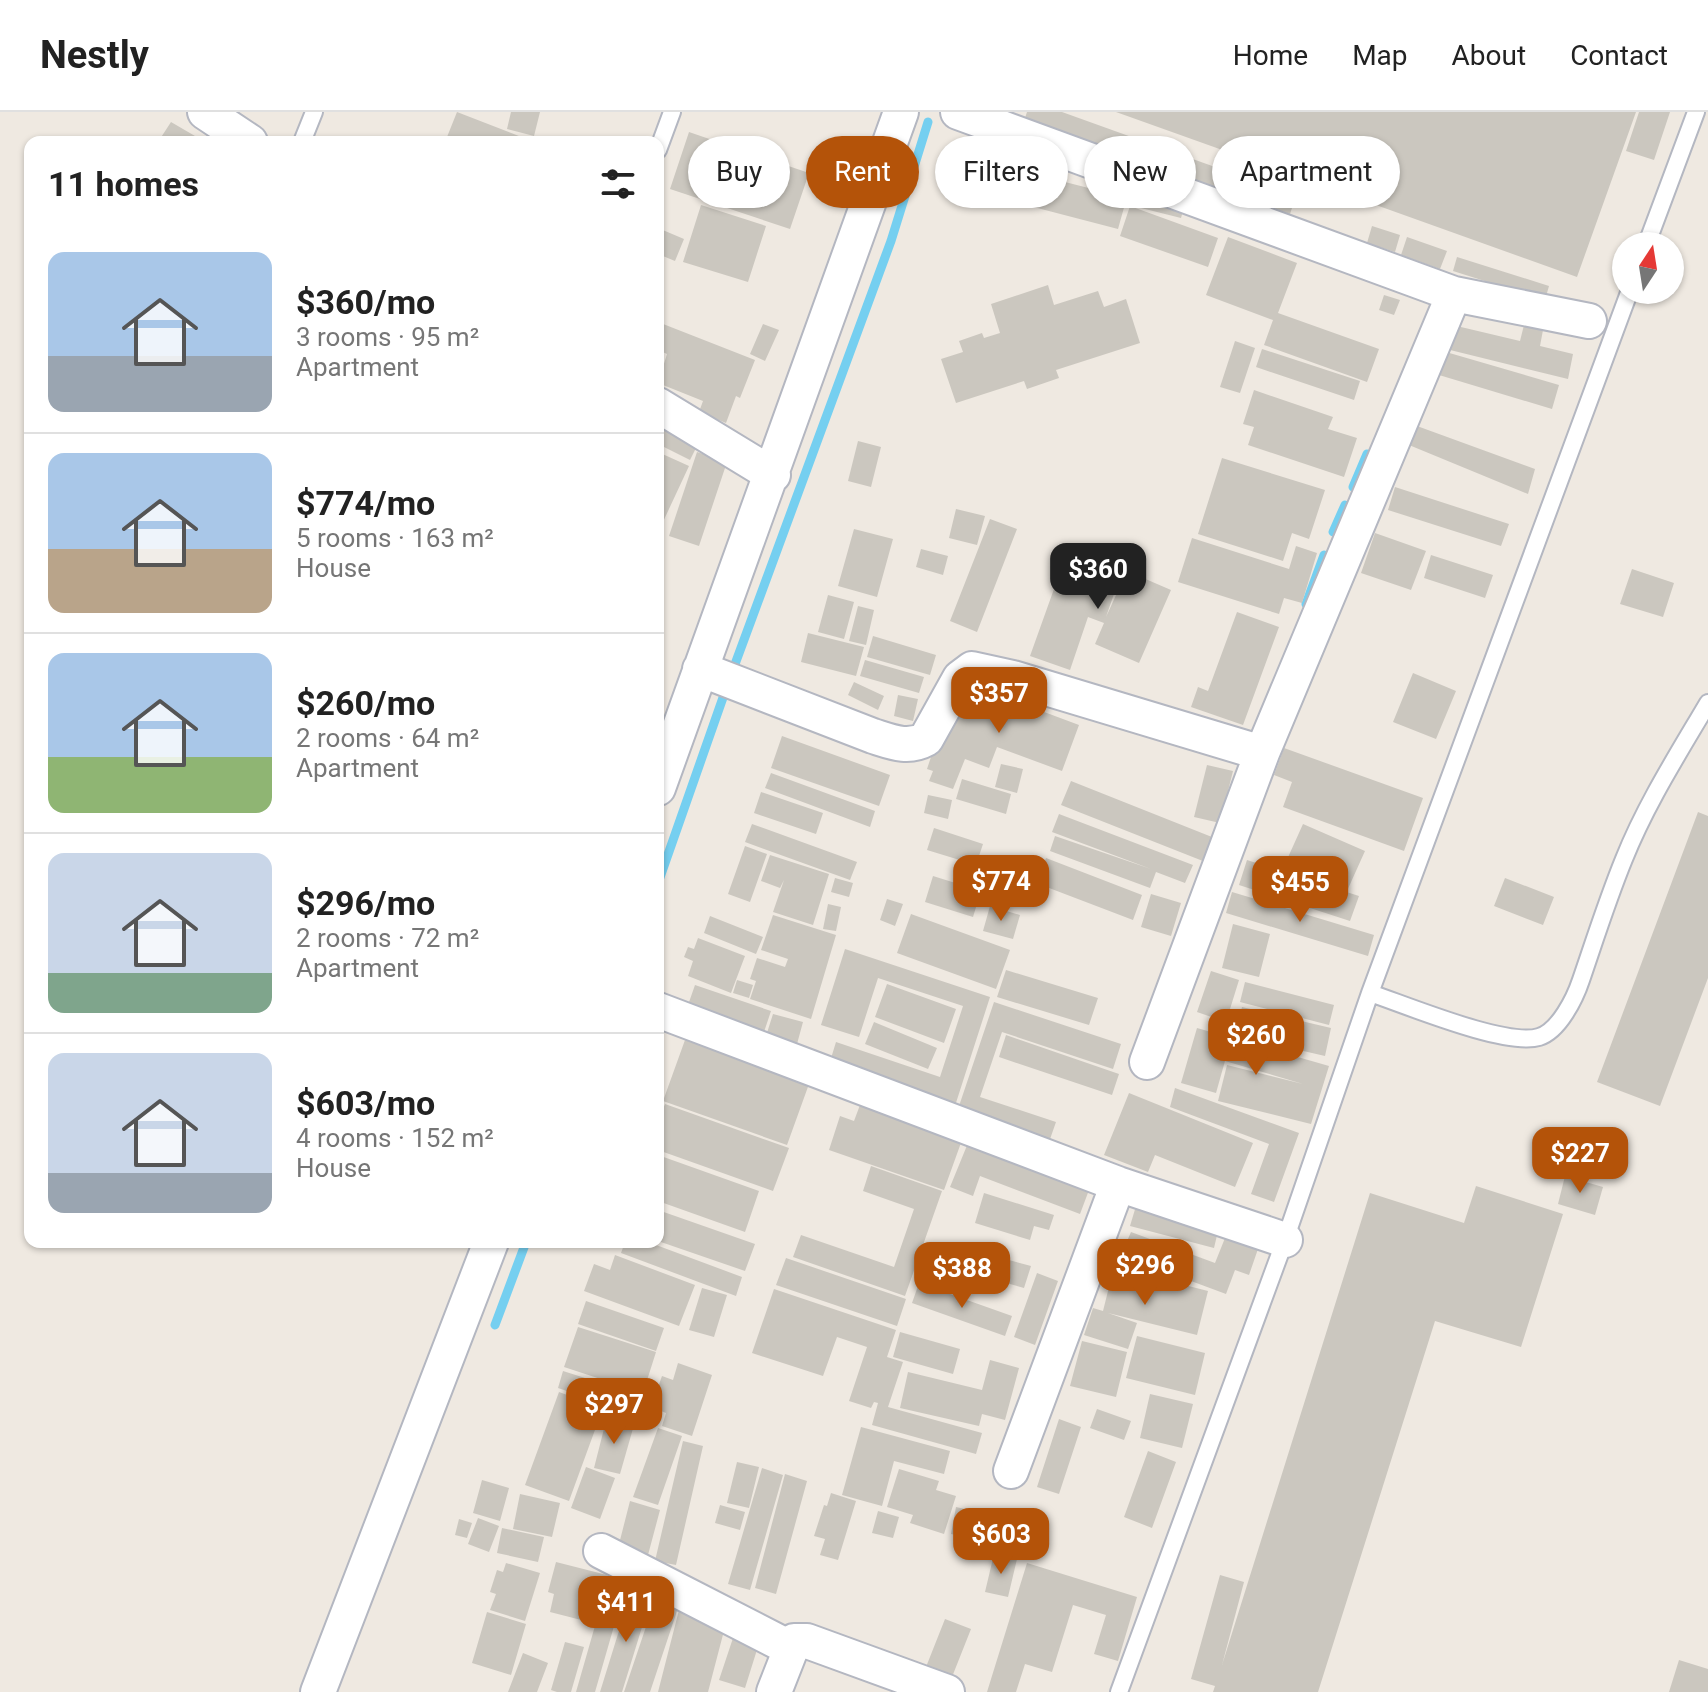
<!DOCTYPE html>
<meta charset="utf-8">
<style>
:root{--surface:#fff;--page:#f2f2f2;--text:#222;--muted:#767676;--line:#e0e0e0;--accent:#b45309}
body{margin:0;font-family:Roboto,sans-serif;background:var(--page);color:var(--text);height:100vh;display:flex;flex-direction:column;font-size:30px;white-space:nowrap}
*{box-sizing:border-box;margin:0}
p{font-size:26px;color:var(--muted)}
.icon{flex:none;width:44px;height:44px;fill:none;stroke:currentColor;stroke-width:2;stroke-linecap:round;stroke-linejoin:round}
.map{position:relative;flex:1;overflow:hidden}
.details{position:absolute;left:24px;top:24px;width:640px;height:1112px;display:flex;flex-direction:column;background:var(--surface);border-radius:16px;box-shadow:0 2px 6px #0004}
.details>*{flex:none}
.hud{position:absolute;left:688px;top:24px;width:760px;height:72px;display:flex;gap:16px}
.needle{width:52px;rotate:12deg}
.controls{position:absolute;left:1612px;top:120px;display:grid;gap:16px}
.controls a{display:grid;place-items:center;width:72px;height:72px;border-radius:50%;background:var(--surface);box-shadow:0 2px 6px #0004;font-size:40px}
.price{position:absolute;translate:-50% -68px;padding:0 18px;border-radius:16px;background:var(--accent);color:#fff;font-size:26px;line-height:52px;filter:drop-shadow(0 2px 4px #0008)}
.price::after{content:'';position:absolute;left:50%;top:48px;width:24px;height:18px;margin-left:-12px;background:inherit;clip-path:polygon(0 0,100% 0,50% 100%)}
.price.on{background:#222;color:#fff}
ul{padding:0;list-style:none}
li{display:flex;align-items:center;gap:24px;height:200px;padding:0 24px}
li+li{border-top:2px solid var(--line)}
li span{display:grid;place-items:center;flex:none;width:224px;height:160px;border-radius:16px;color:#555}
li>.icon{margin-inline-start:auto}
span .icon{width:96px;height:96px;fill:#fffc;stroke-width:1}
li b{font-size:34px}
h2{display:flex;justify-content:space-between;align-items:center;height:96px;padding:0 24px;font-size:34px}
.pill{padding:0 28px;border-radius:36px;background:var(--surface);box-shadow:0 2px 6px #0004;font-size:28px;line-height:72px}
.pill.on{background:var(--accent);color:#fff}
header{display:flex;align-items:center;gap:48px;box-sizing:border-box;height:112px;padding:0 40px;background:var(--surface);border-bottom:2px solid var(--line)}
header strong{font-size:38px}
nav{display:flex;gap:44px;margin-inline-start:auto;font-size:28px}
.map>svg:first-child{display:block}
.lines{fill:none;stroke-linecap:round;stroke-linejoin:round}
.stream{stroke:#75cff0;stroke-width:9}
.building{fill:#cbc7bf}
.lane-casing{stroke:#b4b7c1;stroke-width:20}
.street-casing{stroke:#b4b7c1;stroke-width:38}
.lane{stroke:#fff;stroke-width:16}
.street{stroke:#fff;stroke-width:34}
</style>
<header>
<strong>Nestly</strong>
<nav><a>Home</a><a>Map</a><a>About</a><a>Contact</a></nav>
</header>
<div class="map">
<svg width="1708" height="1580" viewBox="0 0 1708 1580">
<rect width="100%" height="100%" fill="#efe9e1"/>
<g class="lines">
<path class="stream" d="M1353,375l14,-33
M1333,420l12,-27
M1306,492l18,-49
M731,563l160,-434 37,-119
M658,771l68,-194
M495,1213l31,-83"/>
</g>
<path class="building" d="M457,0l67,26 -2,4h-77z
M511,0h29l-6,24 -27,-7z
M1027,0h35l234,84 -6,18 -265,-96z
M1116,0h520l-59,165z
M1639,0h31l-16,48 -28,-9z
M171,10l24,14 -3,6h-34z
M689,20l120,41 -19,56 -120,-40z
M1030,61l74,19 4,-12 78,20 -5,18 -56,-14 -7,25 -96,-25z
M701,93l65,21 -18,56 -65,-20z
M1130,94l88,32 -10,29 -88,-31z
M1372,114l28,9 -5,17 -28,-9z
M658,116l26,11 -9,22 -17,-7z
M1228,125l69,26 -19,50 101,36 -12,33 -103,-37 9,-25 -67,-25z
M1407,125l40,14 -7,18 -39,-14z
M1457,145l92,29 -4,14 -92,-29z
M1048,173l6,20 44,-14 6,16 22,-8 14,44 -84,27 3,8 -32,11 -3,-8 -68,22 -15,-44 22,-7 -4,-11 23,-8 2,5 16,-5 -9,-29z
M1384,183l16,5 -6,15 -15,-5z
M658,210l97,38 -15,38 -4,-2 -10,27 -27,-11 4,-11 -45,-18 9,-29 -9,-4z
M1444,211l76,18 4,-16 19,5 -3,16 33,8 -5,25 -130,-32z
M763,212l16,6 -14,31 -15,-7z
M1235,229l20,7 -15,45 -20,-6z
M1262,237l98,32 -6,19 -98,-33z
M1446,240l113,33 -7,24 -113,-34z
M1254,278l79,27 -5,12 29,9 -13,39 -96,-32 6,-18 -11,-3z
M658,311l40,21 -8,16 -32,-16z
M1417,314l118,43 -7,25 -119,-49z
M858,329l23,6 -10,40 -23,-6z
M658,340l31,14 -27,58 -4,-1z
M697,340l30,10 -28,84 -30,-10z
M1222,346l103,32 -16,49 -17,-6 -9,28 -85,-27z
M1395,375l114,37 -8,22 -113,-36z
M956,397l29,7 -8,29 -28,-7z
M990,407l27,10 -40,103 -27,-11z
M854,417l39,10 -16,58 -39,-11z
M1375,421l51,18 -15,39 -50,-17z
M1192,426l97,31 7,-23 21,7 -15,50 -18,-5 -5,16 -101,-32z
M1069,435l44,15 -8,25 10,4 -9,26 21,-46 44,19 -32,73 -44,-19 9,-21 -16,-6 -18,53 -40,-14z
M921,437l27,7 -5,19 -27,-8z
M1431,443l62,20 -8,23 -61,-20z
M1632,457l42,14 -11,34 -43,-13z
M828,483l26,7 -10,37 -26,-7z
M858,494l16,4 -8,35 -17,-4z
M1237,500l42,15 -36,98 -52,-18 7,-20 10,4z
M808,521l56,14 -8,29 -55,-14z
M873,524l63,19 -6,20 -63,-18z
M865,548l59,17 -5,16 -59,-17z
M1413,561l43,18 -20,48 -43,-17z
M854,570l30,14 -6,14 -30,-15z
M966,571l113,42 -17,46 -65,-24 -8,21 -24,-9 -12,30 -24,-8 4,-10 -6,-2 8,-24 7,2z
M898,583l20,4 -5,22 -19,-5z
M782,624l108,39 -11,31 -108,-38z
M1284,636l139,50 -19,53 -121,-44 9,-25 -18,-7z
M1001,652l22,5 -6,24 -22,-6z
M1207,653l26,6 -13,52 -26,-6z
M771,661l104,38 -5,16 -105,-39z
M962,667l49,15 -5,20 -50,-15z
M1071,669l151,60 -9,24 -152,-60z
M761,680l62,21 -7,21 -62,-21z
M928,683l24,5 -4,19 -24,-6z
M1698,700l10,4v162l-48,128 -63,-24z
M1059,702l134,51 -8,18 -29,-11 -6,16 -100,-37 5,-15 96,33 -99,-37z
M752,712l105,38 -7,18 -105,-38z
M1303,712l62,27 -18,40 -62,-27z
M934,716l49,16 -7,21 -49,-15z
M745,734l22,8 -17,48 -22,-8z
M770,743l59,19 -16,51 -40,-13 11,-32 -4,8 -19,-7z
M1046,746l96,37 -9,25 -97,-37z
M1247,748l112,36 -9,25 -111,-36z
M933,764l48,15 -8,26 -48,-15z
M835,766l18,5 -4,14 -18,-5z
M1505,766l49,19 -11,28 -49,-19z
M1232,780l142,43 -6,21 -142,-43z
M1151,782l30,9 -10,33 -30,-9z
M887,787l16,5 -8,22 -15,-6z
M828,792l13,3 -5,24 -13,-2z
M990,794l30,9 -7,24 -30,-8z
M911,802l99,36 -14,39 -99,-36z
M773,803l63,20 -25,84 -61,-20 6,-18 -6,-2 7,-21 28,9 3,-8 -27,-9z
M710,804l53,21 -7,17 -52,-21z
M1233,812l37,10 -11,43 -37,-9z
M698,826l47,18 -14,37 -43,-17 5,-15 -9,-4 4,-10 6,2z
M845,837l145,48 -36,112 -126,-41 8,-26 104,35 23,-71 -85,-28 -19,59 -38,-12z
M1006,858l92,28 -9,27 -92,-28z
M1211,859l28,9 -13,42 -29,-10z
M737,868l16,5 -4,13 -16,-5z
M1245,870l89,23 -5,20 -89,-23z
M887,872l69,25 -12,34 -69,-26z
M695,873l76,26 -7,21 -76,-27z
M994,890l127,42 -8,25 -111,-37 -22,65 76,25 -7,20 -92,-30z
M1242,895l89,21 -6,28 -90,-21z
M773,902l30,8 -6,22 -31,-8z
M874,910l63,26 -9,21 -63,-25z
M1197,916l132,38 -18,58 -93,-23 9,-36 76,19 -78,-23 -9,32 -35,-10z
M1006,923l113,39 -7,21 -113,-38z
M685,928l124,44 -22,61 -124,-44z
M1175,976l124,45 -25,69 -23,-8 18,-50 -99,-37z
M1129,981l124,50 -18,44 -80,-32 -7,17 -44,-17z
M665,992l124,44 -16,43 -115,-41v-28z
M860,993l102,35 -18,50 -115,-40 11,-34 14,5z
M968,1031l121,47 -9,24 -100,-38 -7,20 -23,-9z
M658,1043l101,36 -14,41 -87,-31z
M871,1054l71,25 -37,105 -112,-39 8,-22 93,32 20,-58 -51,-18z
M1565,1064l38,11 -8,28 -37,-11z
M1476,1074l87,28 -42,133 -86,-26 -117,371h-105l2,-6 -24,-7 29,-104 24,7 -22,83 148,-472 94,30z
M984,1081l70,22 -5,15 -15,-4 -4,14 -55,-17z
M1136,1094l83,21 -5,21 -84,-22z
M658,1098l97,34 -10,27 -87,-30z
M1131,1120l84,31 10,-25 33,11 -9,26 -14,-5 -9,24 -105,-39z
M625,1130h23l94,35 -6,19 -115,-43z
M615,1143l80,30 -16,41 -95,-35 10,-27 16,6z
M786,1146l120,41 -9,27 -121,-41z
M1009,1148l22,6 -7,22 -21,-6z
M1114,1155l94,24 -11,44 -89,-22 29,10 -9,26 -44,-14 9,-27 10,3z
M1037,1161l21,8 -23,64 -21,-8z
M919,1171l93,33 -7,20 -93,-33z
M702,1176l25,7 -13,42 -25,-7z
M774,1177l122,41 -9,27 16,5 -15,45 94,26 -6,21 -104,-29 6,-22 -4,-1 -3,6 -22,-7 18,-54 -30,-10 -14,39 -71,-23z
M586,1189l78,27 -8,23 -78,-27z
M578,1215l78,25 -13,41 -79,-26z
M900,1220l60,17 -7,25 -60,-17z
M1137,1224l68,17 -10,42 -69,-17z
M1082,1229l45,11 -11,45 -46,-11z
M990,1248l29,8 -14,52 -23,-6 -3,12 -79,-18 8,-36 74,18z
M678,1251l34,12 -20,61 -30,-10 4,-13 -15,-6 11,-31 11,4z
M563,1259l41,13 -5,18 -41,-14z
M612,1276l36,13 -5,17 -37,-13z
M559,1280l44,16 -34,93 -44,-16z
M1150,1282l43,10 -11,44 -42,-10z
M1097,1297l34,12 -7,19 -34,-12z
M607,1305l27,8 -14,49 -26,-6z
M1059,1307l22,8 -22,67 -22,-7z
M861,1315l89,24 -6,23 -50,-13 -12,45 -40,-11z
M658,1316l24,8 -24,69 -25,-8z
M683,1329l20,5 -27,119 -21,-4z
M1148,1339l28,11 -24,66 -28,-11z
M737,1350l22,5 -10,41 -22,-5z
M586,1355l29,11 -15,41 -29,-11z
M762,1356l21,7 -33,115 -22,-6z
M899,1357l40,12 -3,9 20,6 -12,38 -34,-11 3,-8 -26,-8z
M785,1362l22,7 -31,113 -21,-6z
M482,1368l27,8 -9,33 -27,-8z
M831,1381l25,8 -18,59 -18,-5 5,-16 -11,-3 10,-31 3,1z
M520,1382l40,9 -8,34 -39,-8z
M630,1389l30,9 -12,45 -30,-7z
M720,1393l25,7 -5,18 -25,-7z
M956,1395l26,6 -5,26 -26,-5z
M878,1399l21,6 -6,21 -21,-5z
M478,1406l21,8 -10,26 -21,-8z
M459,1407l13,4 -5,15 -12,-3z
M502,1416l42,9 -6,25 -41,-9z
M994,1442l23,5 -9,38 -23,-5z
M556,1450l51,13 -14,48 -43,-11 4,-18 -6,-2z
M506,1451l34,10 -15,48 -35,-11 6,-16 -6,-2 7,-22 6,2z
M1027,1451l110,34 -19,64 -24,-7 12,-39 -33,-10 -21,67 -27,-8 -9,28h-29z
M607,1472l18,4 -30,104h-19z
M631,1480l20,6 -29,94h-22z
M655,1488l23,8 -28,84h-26z
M679,1498l47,13 -18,69h-50z
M487,1500l39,12 -15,51 -39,-12z
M945,1507l26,10 -19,48 -26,-10z
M736,1517l25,8 -16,51 -26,-8z
M565,1530l19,5 -13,45h-14l-6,-2z
M523,1541l25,10 -11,29h-29z
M1679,1548l29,9v23h-39z"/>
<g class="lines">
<g class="lane-casing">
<path id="lane" d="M302,30l12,-30
M658,38l14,-38
M1646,134l50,-134
M1370,881c36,12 136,54 169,44 20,-6 36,-39 42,-57 14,-41 27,-82 43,-121 22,-55 54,-105 84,-156
M1119,1580l166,-452 85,-247 260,-703"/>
</g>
<g class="street-casing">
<path id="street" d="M205,0l45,30
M958,0l496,182 135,27
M658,293l115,70
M700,557l173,67c19,6 35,13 53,3l34,-61 12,-9 41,9 249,75
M658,676l243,-676
M658,898l460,174 167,56
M1147,950l115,-309 192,-459
M1011,1359l107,-287
M601,1439l189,97
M318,1580l173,-450
M774,1580l20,-51h13l140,51"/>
</g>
<use href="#lane" class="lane"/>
<use href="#street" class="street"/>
</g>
</svg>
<div class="controls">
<a><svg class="needle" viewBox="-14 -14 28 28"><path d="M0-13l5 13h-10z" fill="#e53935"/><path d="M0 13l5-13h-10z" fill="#767676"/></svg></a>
</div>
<b class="price on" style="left:1098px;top:499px">$360</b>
<b class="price" style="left:999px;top:623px">$357</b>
<b class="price" style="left:1001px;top:811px">$774</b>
<b class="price" style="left:1300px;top:812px">$455</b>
<b class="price" style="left:1256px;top:965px">$260</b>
<b class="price" style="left:1580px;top:1083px">$227</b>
<b class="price" style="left:1145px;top:1195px">$296</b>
<b class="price" style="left:962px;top:1198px">$388</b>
<b class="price" style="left:614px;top:1334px">$297</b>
<b class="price" style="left:1001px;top:1464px">$603</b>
<b class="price" style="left:626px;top:1532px">$411</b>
<div class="hud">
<a class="pill">Buy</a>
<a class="pill on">Rent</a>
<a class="pill">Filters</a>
<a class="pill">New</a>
<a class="pill">Apartment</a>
</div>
<section class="details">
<h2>11 homes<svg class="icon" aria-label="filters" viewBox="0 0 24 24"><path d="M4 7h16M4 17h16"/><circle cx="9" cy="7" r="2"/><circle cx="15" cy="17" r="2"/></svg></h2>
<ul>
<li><span style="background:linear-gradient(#a9c7e8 65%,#9aa5b1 0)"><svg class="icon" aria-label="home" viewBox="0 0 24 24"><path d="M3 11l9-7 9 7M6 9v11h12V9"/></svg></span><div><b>$360/mo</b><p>3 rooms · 95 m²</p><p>Apartment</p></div></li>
<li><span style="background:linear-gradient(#a9c7e8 60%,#b9a48a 0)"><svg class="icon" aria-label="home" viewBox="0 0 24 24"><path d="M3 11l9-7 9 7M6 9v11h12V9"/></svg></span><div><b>$774/mo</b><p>5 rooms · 163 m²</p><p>House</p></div></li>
<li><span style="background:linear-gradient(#a9c7e8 65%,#8fb573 0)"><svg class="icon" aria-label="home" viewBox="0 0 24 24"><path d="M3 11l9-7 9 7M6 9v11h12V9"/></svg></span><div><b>$260/mo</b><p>2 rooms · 64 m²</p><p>Apartment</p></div></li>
<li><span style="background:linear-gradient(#c9d6e8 75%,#7fa58c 0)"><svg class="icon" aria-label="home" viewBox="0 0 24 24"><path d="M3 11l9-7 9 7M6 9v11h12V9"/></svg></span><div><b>$296/mo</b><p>2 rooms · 72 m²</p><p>Apartment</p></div></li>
<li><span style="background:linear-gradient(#c9d6e8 75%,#9aa5b1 0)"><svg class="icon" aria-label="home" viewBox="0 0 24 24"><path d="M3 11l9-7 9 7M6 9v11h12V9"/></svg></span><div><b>$603/mo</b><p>4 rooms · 152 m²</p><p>House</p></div></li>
</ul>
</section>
</div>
